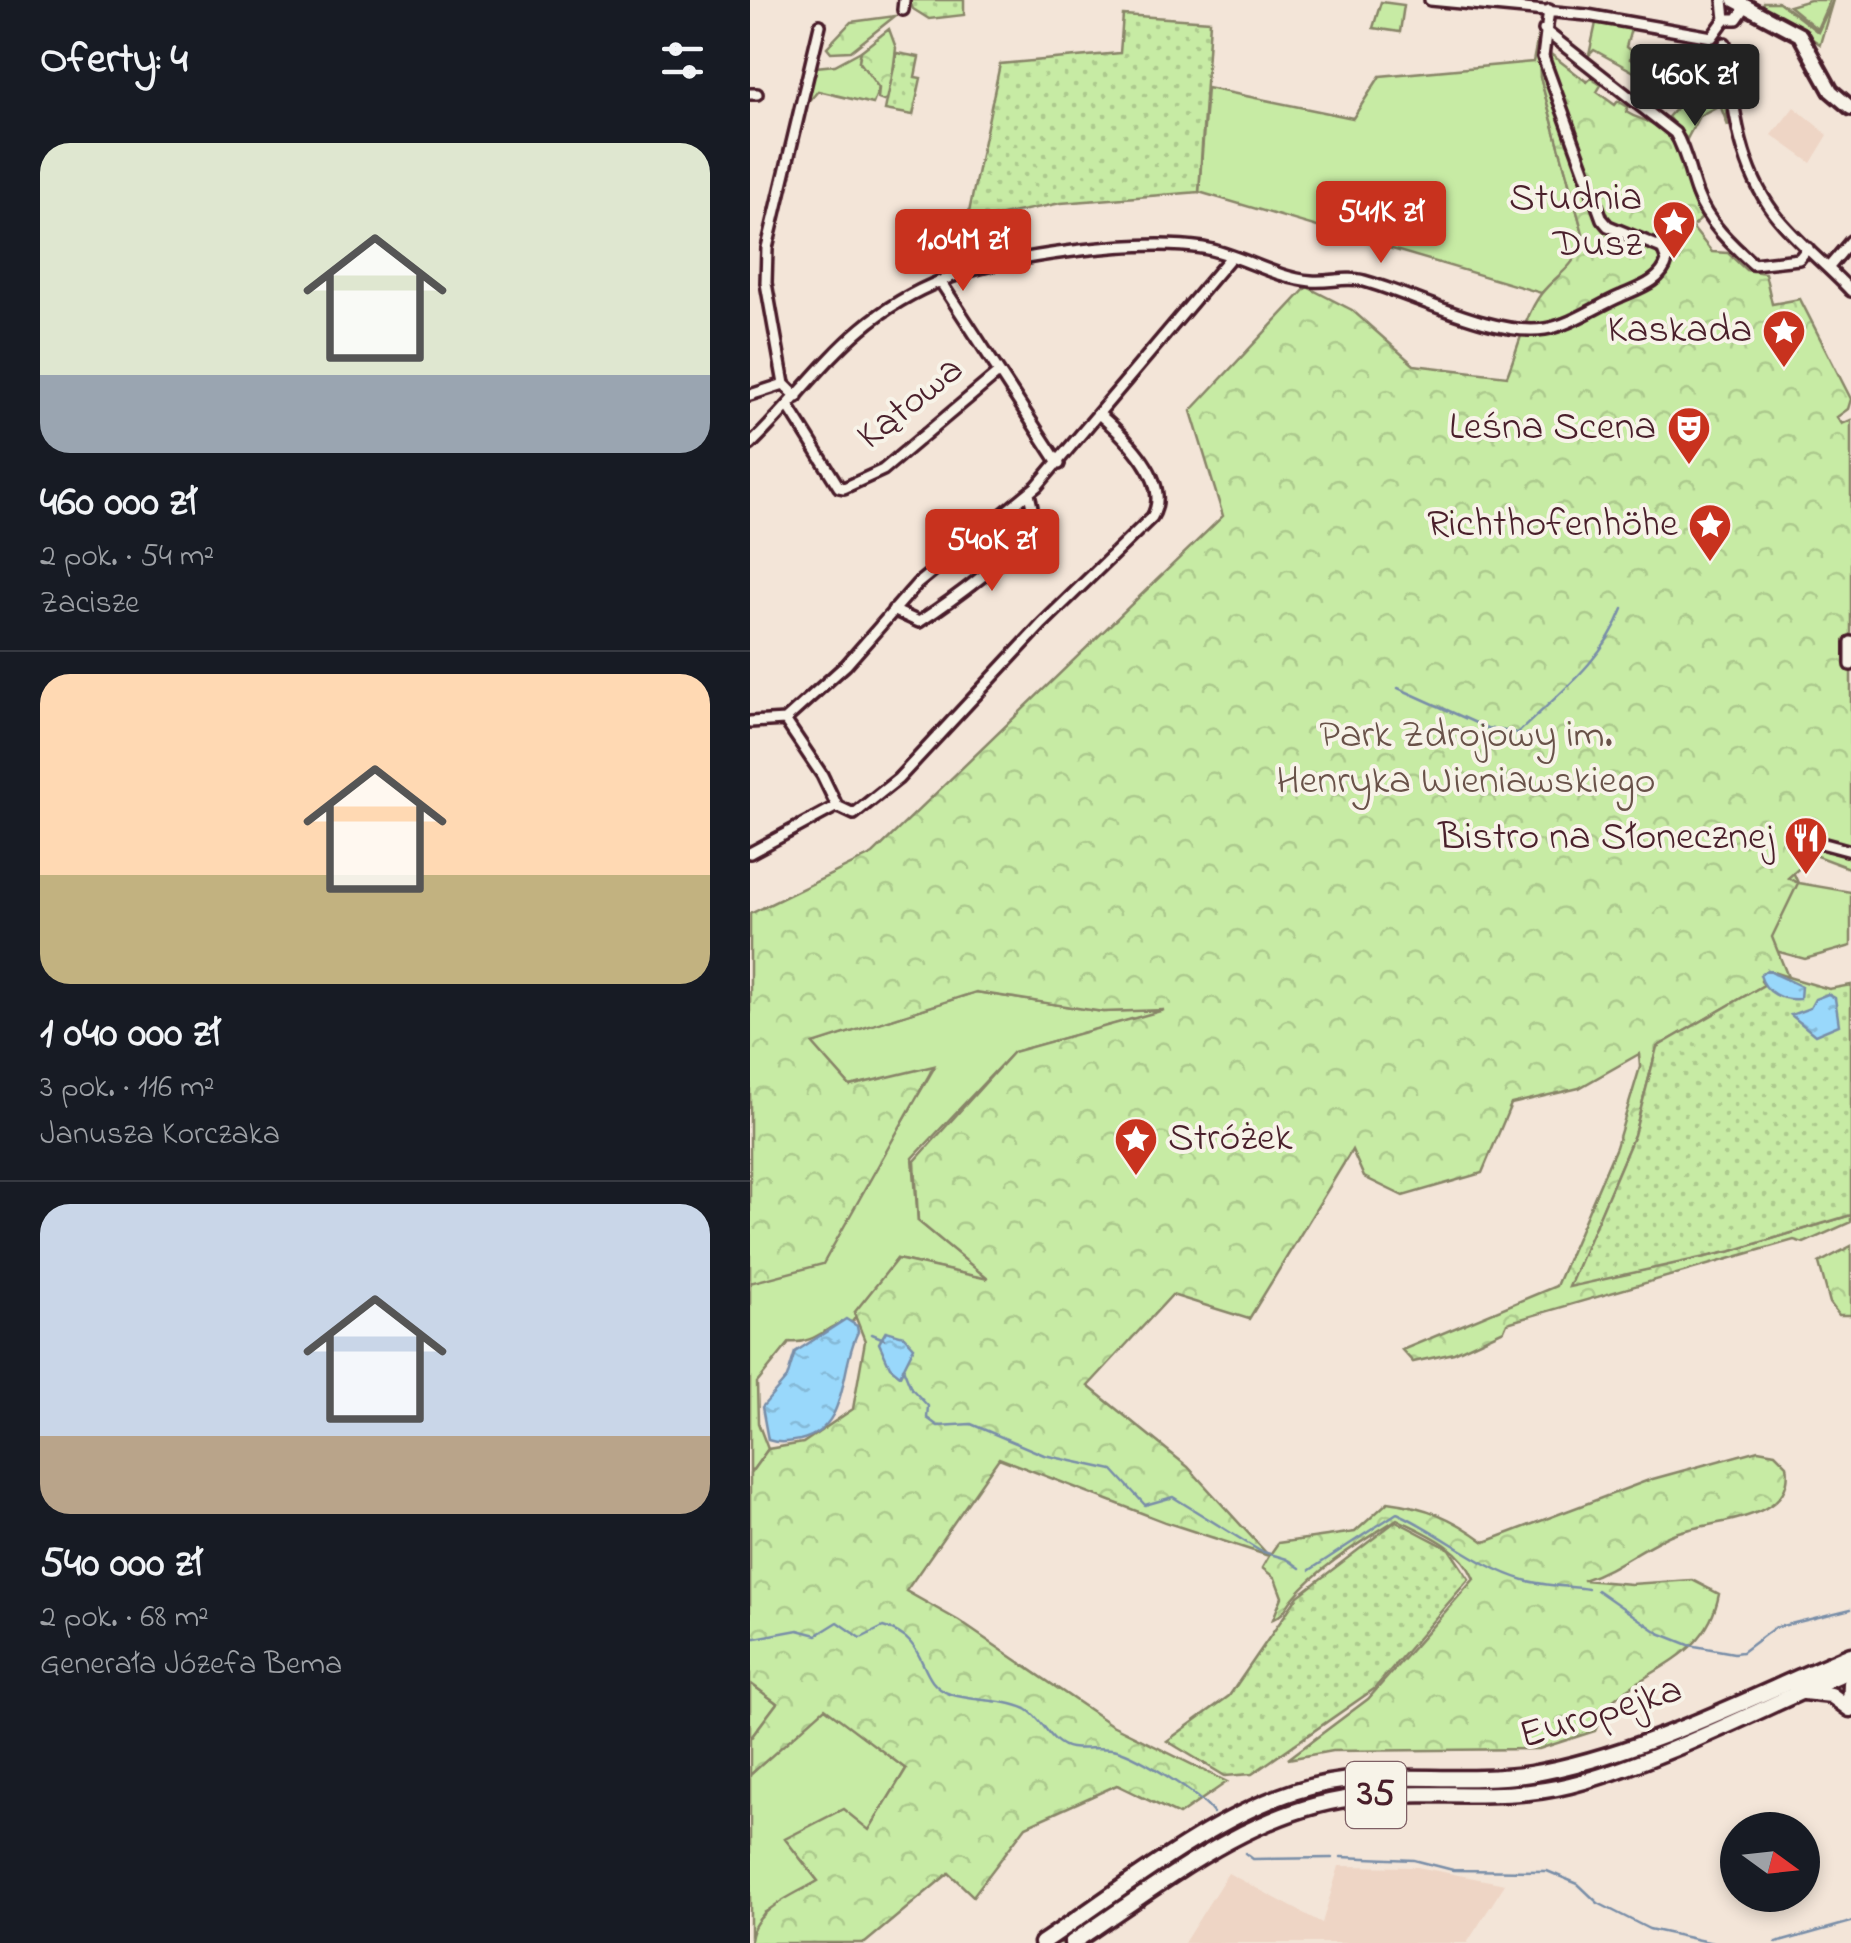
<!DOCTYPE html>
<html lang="pl">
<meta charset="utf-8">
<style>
:root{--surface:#171b24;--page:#242831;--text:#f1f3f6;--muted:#9ea1a6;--line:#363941;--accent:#c8321e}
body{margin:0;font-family:"Indie Flower",sans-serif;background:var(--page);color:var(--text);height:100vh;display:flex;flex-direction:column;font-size:38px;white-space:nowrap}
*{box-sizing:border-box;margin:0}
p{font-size:32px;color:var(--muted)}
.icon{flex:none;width:55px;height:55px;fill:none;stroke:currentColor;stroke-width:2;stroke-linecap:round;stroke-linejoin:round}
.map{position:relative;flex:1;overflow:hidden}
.panel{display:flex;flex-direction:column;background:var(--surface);width:750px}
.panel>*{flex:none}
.needle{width:65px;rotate:105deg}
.fabs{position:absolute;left:970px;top:1812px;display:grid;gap:20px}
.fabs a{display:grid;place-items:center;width:100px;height:100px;border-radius:50%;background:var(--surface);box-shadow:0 5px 15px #0003;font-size:50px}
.price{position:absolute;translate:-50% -85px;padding:0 22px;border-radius:10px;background:var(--accent);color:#fff;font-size:32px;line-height:65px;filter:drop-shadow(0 2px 5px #0008)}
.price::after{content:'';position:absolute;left:50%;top:60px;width:30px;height:22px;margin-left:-15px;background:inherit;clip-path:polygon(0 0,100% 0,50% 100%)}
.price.selected{background:#222;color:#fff}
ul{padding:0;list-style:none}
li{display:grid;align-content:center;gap:20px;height:530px;padding:0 40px}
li+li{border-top:2px solid var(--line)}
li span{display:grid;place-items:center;height:310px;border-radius:30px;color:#555}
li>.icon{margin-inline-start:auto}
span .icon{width:180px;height:180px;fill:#fffc;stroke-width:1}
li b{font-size:42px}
h2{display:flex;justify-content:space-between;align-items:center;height:120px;padding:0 40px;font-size:42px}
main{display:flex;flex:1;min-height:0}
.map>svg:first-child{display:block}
.built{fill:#eed5c5}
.grass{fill:#c7eba4;stroke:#888568;stroke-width:2.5}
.forest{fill:url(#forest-crowns);stroke:#888568;stroke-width:2.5}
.park{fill:url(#park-dots);stroke:#888568;stroke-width:2.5}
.water{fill:url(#water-ripples);stroke:#798ea8;stroke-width:2.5}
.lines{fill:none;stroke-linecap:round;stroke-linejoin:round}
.stream{stroke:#798ea8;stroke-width:2.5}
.street-casing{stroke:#4a1f2b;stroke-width:16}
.secondary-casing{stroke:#4a1f2b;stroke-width:20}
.primary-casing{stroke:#4a1f2b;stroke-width:21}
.street{stroke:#f7f3e8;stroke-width:9}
.secondary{stroke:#f7f3e8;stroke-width:12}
.primary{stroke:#f7f3e8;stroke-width:14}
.labels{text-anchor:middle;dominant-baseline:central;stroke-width:8;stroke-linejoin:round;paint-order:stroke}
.shield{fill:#f7f3e8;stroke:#7e5f64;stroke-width:2.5}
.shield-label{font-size:38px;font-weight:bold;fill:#4a1f2b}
.poi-label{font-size:40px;fill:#4a1f2b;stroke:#f7f3e8;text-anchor:end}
.street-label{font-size:40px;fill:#4a1f2b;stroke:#f7f3e8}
.park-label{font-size:40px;fill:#695249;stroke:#f7f3e8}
</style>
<main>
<section class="panel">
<h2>Oferty: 4<svg class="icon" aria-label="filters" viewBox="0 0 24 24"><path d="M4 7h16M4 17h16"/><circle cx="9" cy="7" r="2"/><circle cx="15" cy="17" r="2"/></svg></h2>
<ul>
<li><span style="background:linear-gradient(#dfe7d0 75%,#9aa5b1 0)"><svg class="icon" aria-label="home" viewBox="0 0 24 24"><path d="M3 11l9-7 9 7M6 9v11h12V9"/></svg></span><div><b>460 000 zł</b><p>2 pok. · 54 m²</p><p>Zacisze</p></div></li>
<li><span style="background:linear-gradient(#ffd9b3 65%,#c2b280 0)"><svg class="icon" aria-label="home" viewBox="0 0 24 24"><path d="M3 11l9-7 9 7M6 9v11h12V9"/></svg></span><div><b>1 040 000 zł</b><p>3 pok. · 116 m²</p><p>Janusza Korczaka</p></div></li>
<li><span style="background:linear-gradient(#c9d6e8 75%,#b9a48a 0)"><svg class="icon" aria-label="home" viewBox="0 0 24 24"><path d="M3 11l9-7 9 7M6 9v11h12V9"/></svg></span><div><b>540 000 zł</b><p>2 pok. · 68 m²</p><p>Generała Józefa Bema</p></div></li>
</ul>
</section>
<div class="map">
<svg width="1101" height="1943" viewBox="0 0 1101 1943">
<defs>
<pattern id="forest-crowns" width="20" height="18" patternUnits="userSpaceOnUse" patternTransform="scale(2.5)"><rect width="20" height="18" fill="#c7eba4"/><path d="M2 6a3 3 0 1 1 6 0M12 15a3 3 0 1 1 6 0" fill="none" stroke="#acc98d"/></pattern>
<pattern id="park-dots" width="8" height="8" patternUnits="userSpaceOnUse" patternTransform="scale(2.5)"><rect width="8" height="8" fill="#c7eba4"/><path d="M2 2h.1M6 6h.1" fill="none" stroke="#acc98d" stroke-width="1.8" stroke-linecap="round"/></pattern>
<pattern id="water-ripples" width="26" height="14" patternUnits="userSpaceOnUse" patternTransform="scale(2.5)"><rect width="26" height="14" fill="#99d8fb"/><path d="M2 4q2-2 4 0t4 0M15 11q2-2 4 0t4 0" fill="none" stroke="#85b9d7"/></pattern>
</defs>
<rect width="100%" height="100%" fill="#f3e5d8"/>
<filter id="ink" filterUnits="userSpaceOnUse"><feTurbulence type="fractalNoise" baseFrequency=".01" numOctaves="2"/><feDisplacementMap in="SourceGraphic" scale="20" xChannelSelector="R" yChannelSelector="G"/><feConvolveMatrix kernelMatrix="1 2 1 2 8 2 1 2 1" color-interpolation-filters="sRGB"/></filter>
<g filter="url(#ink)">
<path class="built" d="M1044,107l34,28 -17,28 -39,-28z
M589,1866l78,1 88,17 -38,59h-283l44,-70 94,50z"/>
<path class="grass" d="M1060,0h20l-13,29 -28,-23z
M1083,0l-13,44 -58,-38 1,-4h16l39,30z
M631,2l23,3 -4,27 -27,-4z
M846,23l35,6 -5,18 6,5 -2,7 9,5 -3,9 -42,-23 -5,5z
M788,36l2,41 44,160c-7,24 -22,42 -43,56l-342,-101 8,-104 146,30 27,-42 153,-14z
M944,42l23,3 11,81 -8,-21 -21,11 -12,23 -19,-22 34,-37 14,-7 -16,-20 -13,7 1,15 -12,-8 9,-6z
M111,51l-2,10 20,27 -6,16 -55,-13 -10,12 8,-36 19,-2z
M700,839l336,17 12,27 53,9v54l-46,13 -33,-9z
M226,992l127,20 67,-3 -157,43 -100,106 5,63 72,59 -93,-21 -45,63c-19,-4 -34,23 -62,20l-33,41 1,40 10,26 -18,25v-192l131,-123 53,-91 -84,18 -38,-42z
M1101,1661v5l-264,108 -52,12 -191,8 -159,68 -121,81h-12l150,-99 94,-48 46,-10 186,-7z
M0,1683l27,20 -27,36z
M75,1707l81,62 -37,62 -83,9 32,41 -54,32 -14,21v-159z"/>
<path class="forest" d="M145,16l-44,35 -20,1 -4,-5 24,-25z
M139,29l7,19 -6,49 -6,4 -6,-2 1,-11 -20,-27 2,-10z
M802,55l35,27 4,-4 10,7 -4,7 18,13 3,-4 10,6 -2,5c14,9 20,6 33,16 30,21 21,59 43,90l-10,9 20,25 16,1 18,17 19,3 7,31 28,-5 51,100 -3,10 -11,8 5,7 9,-4v449l-37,-14 -26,23 10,5 -26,54 16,40 -21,-7 -6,11 3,4 -107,62 -23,88 -64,151 162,-35 119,-36v7l-47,21 -10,-3 -287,83 -3,7 -50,23 -41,9 -11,-12 154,-64 60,-139 24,-80 -1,-13 -60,34 -68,16 -29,69 -79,23 -39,-19 -12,-27 -103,169 -77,-24 -84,91 100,81 81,89 9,-13 77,-11 33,-30c39,5 65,16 97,40l164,-62 109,-30 17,3 12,12c10,59 -81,55 -114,69 -32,13 -56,35 -90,46l48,4 61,-4 27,14c-12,64 -67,71 -109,109 -7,6 -11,19 -15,28l-56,18 -207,2 -44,8 80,-60 106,-120c-14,-33 -47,-45 -77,-60 -34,22 -77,47 -103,78 -9,10 -8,17 -21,22l9,-22 -7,-19 -13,-10 7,-12 -104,-34 -166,-64 -93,133 53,30 151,103 117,58 -48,33 -62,-30 -91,41 -53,70 -24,-23 -84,70h-115c0,-32 44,-48 68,-62l-33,-42 58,-30 26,21 37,-61 -81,-61 -75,67v-36l27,-36 -27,-20v-209l18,-25 35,-6 50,-34 12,-68 -11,-28 43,-54 91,20 -70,-58 -3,-60 98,-109 151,-42 -61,2 -127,-20 -163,52 37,42 84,-20 -111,198 -73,19v-369l123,-60 350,-338 -32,-105 116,-124 45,23 62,55 93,11c10,-24 18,-61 34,-82 18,-23 32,-22 43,-57l-44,-160z
M1101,1246v69h-12l-9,-12 -11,-40z"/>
<path class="park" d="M159,0h55v15l-35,4 -16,-10z
M373,15l87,6 -11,171 -138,11 -94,19 33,-158 120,-11z
M147,53l22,4 -4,20 6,1 -8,37 -28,-5z
M1038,977l41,12 22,-4v230l-119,36 -163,36 65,-152 23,-88 112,-65z
M646,1521l53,28 20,30 -95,110 -122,85 -27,2 -58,-35 62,-45 69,-100z"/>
<path class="water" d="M1017,970l34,16 -1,13c-18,2 -35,-6 -40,-24z
M1078,994l7,4 4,27 -24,10 -24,-20 19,-7 5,-9z
M96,1319l11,7 1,6c-19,36 -8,96 -58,108 -12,2 -20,4 -32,0l-6,-33 25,-29 8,-26z
M136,1331l18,5 10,11 -14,28 -10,-8 -11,-24z"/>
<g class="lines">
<path class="stream" d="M779,0l2,3
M648,688l89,40 31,5c39,-38 85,-72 105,-124
M122,1334l12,5
M153,1368l8,20 17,18 -1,12 11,8 33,-2 73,31 69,15 32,35 28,-8 87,54 27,8 13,9
M560,1570l87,-57c43,19 82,54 127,67 20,6 44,6 64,9
M847,1590l62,43 30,12 45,8 8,-1 32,-24 77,-19
M0,1639l48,-9 19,5 21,-13 23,16 22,-11c49,13 31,54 67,67 24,8 52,4 76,15 18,10 24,36 45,39 16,2 31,-2 46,2 22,6 83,45 96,63
M495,1853l8,6 79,-1
M591,1857l73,3 39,10 94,1 31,13 20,19 51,26 64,14
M1026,1943l75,-21"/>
<g class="street-casing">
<path id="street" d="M680,0l157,15 125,22 13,-18
M973,0l2,19
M153,10l1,-10
M975,19h12l9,-13
M794,30l131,103c12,20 14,40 22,61 10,28 35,51 56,70l46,-5 9,-11
M975,43c8,59 12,121 49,170 22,29 53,52 77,78
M0,94h7
M1079,267l22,-26
M190,281l119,183
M0,395l34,-11
M47,397l-13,-13 -18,-101 1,-35 53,-223
M39,407l50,80 5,1 39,-18 114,-96
M0,445c68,-66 99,-128 193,-165 60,-24 196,-42 260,-32 36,6 72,30 108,33 18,2 35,-5 53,0 51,14 130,56 181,48 26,-4 52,-23 76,-33 18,-8 41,-15 46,-35l-5,-13 -54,-22 -6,-7 -59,-162 6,-47
M143,610l26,12c23,-15 106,-73 113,-97 3,-10 -1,-21 -3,-31
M1101,642v23
M35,720l37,55 15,31
M0,722l35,-2 61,-55 71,-81 120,-98 193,-228
M1056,839l45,12
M0,853l87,-47 17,8 44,-35 144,-155 110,-107c21,-35 -29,-82 -52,-102"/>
</g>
<g class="secondary-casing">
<path id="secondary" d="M984,0l66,35 31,56 20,17"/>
</g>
<g class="primary-casing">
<path id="primary" d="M1054,1692l27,3 19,14
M1100,1708l1,-25
M292,1943c77,-51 166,-124 254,-152 76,-25 157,-5 234,-17 112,-19 217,-76 321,-119
M322,1943c85,-56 175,-131 280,-145 72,-10 147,5 218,-13 90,-23 194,-79 281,-115"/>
</g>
<use href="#street" class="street"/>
<use href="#secondary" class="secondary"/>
<use href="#primary" class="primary"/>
</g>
</g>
<defs>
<g id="sight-pin" transform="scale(2.25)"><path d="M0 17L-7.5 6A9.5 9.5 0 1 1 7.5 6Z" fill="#c8321e" stroke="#f7f3e8"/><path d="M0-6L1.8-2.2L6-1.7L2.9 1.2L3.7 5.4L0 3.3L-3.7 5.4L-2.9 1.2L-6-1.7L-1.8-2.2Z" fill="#fff"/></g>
<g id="theatre-pin" transform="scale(2.25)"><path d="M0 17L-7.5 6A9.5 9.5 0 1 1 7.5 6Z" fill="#c8321e" stroke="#f7f3e8"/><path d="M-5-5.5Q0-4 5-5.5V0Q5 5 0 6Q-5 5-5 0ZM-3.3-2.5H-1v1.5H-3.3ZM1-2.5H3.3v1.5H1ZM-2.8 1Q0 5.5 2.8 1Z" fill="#fff"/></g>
<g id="restaurant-pin" transform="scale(2.25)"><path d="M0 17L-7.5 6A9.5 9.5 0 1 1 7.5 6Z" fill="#c8321e" stroke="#f7f3e8"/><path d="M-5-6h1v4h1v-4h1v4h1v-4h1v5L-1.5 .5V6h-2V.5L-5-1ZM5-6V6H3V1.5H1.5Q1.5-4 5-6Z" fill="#fff"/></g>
</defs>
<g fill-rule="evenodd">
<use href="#sight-pin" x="924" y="222"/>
<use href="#sight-pin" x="1034" y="331"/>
<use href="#theatre-pin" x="939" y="428"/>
<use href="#sight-pin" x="960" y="525"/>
<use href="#restaurant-pin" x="1056" y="838"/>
<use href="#sight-pin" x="386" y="1139"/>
</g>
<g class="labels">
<rect class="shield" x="596" y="1762" width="60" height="66" rx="8"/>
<g class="shield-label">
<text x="626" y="1795">35</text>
</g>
<g class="poi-label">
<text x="892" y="199">Studnia<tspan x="892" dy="46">Dusz</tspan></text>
<text x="1002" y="331">Kaskada</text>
<text x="906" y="428">Leśna Scena</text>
<text x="928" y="525">Richthofenhöhe</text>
<text x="1024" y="838">Bistro na Słonecznej</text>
<text x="418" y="1139" text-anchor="start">Stróżek</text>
</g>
<g class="street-label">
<text transform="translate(161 404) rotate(-39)">Kątowa</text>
<text transform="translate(851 1714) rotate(-17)">Europejka</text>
</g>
<g class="park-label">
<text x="716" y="736">Park Zdrojowy im.<tspan x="716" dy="46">Henryka Wieniawskiego</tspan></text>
</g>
</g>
</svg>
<div class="fabs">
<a><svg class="needle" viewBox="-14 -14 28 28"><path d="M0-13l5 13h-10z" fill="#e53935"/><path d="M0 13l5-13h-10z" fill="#9ea1a6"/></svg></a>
</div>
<b class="price selected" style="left:945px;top:129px">460K zł</b>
<b class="price" style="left:631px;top:266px">541K zł</b>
<b class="price" style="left:213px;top:294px">1.04M zł</b>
<b class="price" style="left:242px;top:594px">540K zł</b>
</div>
</main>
